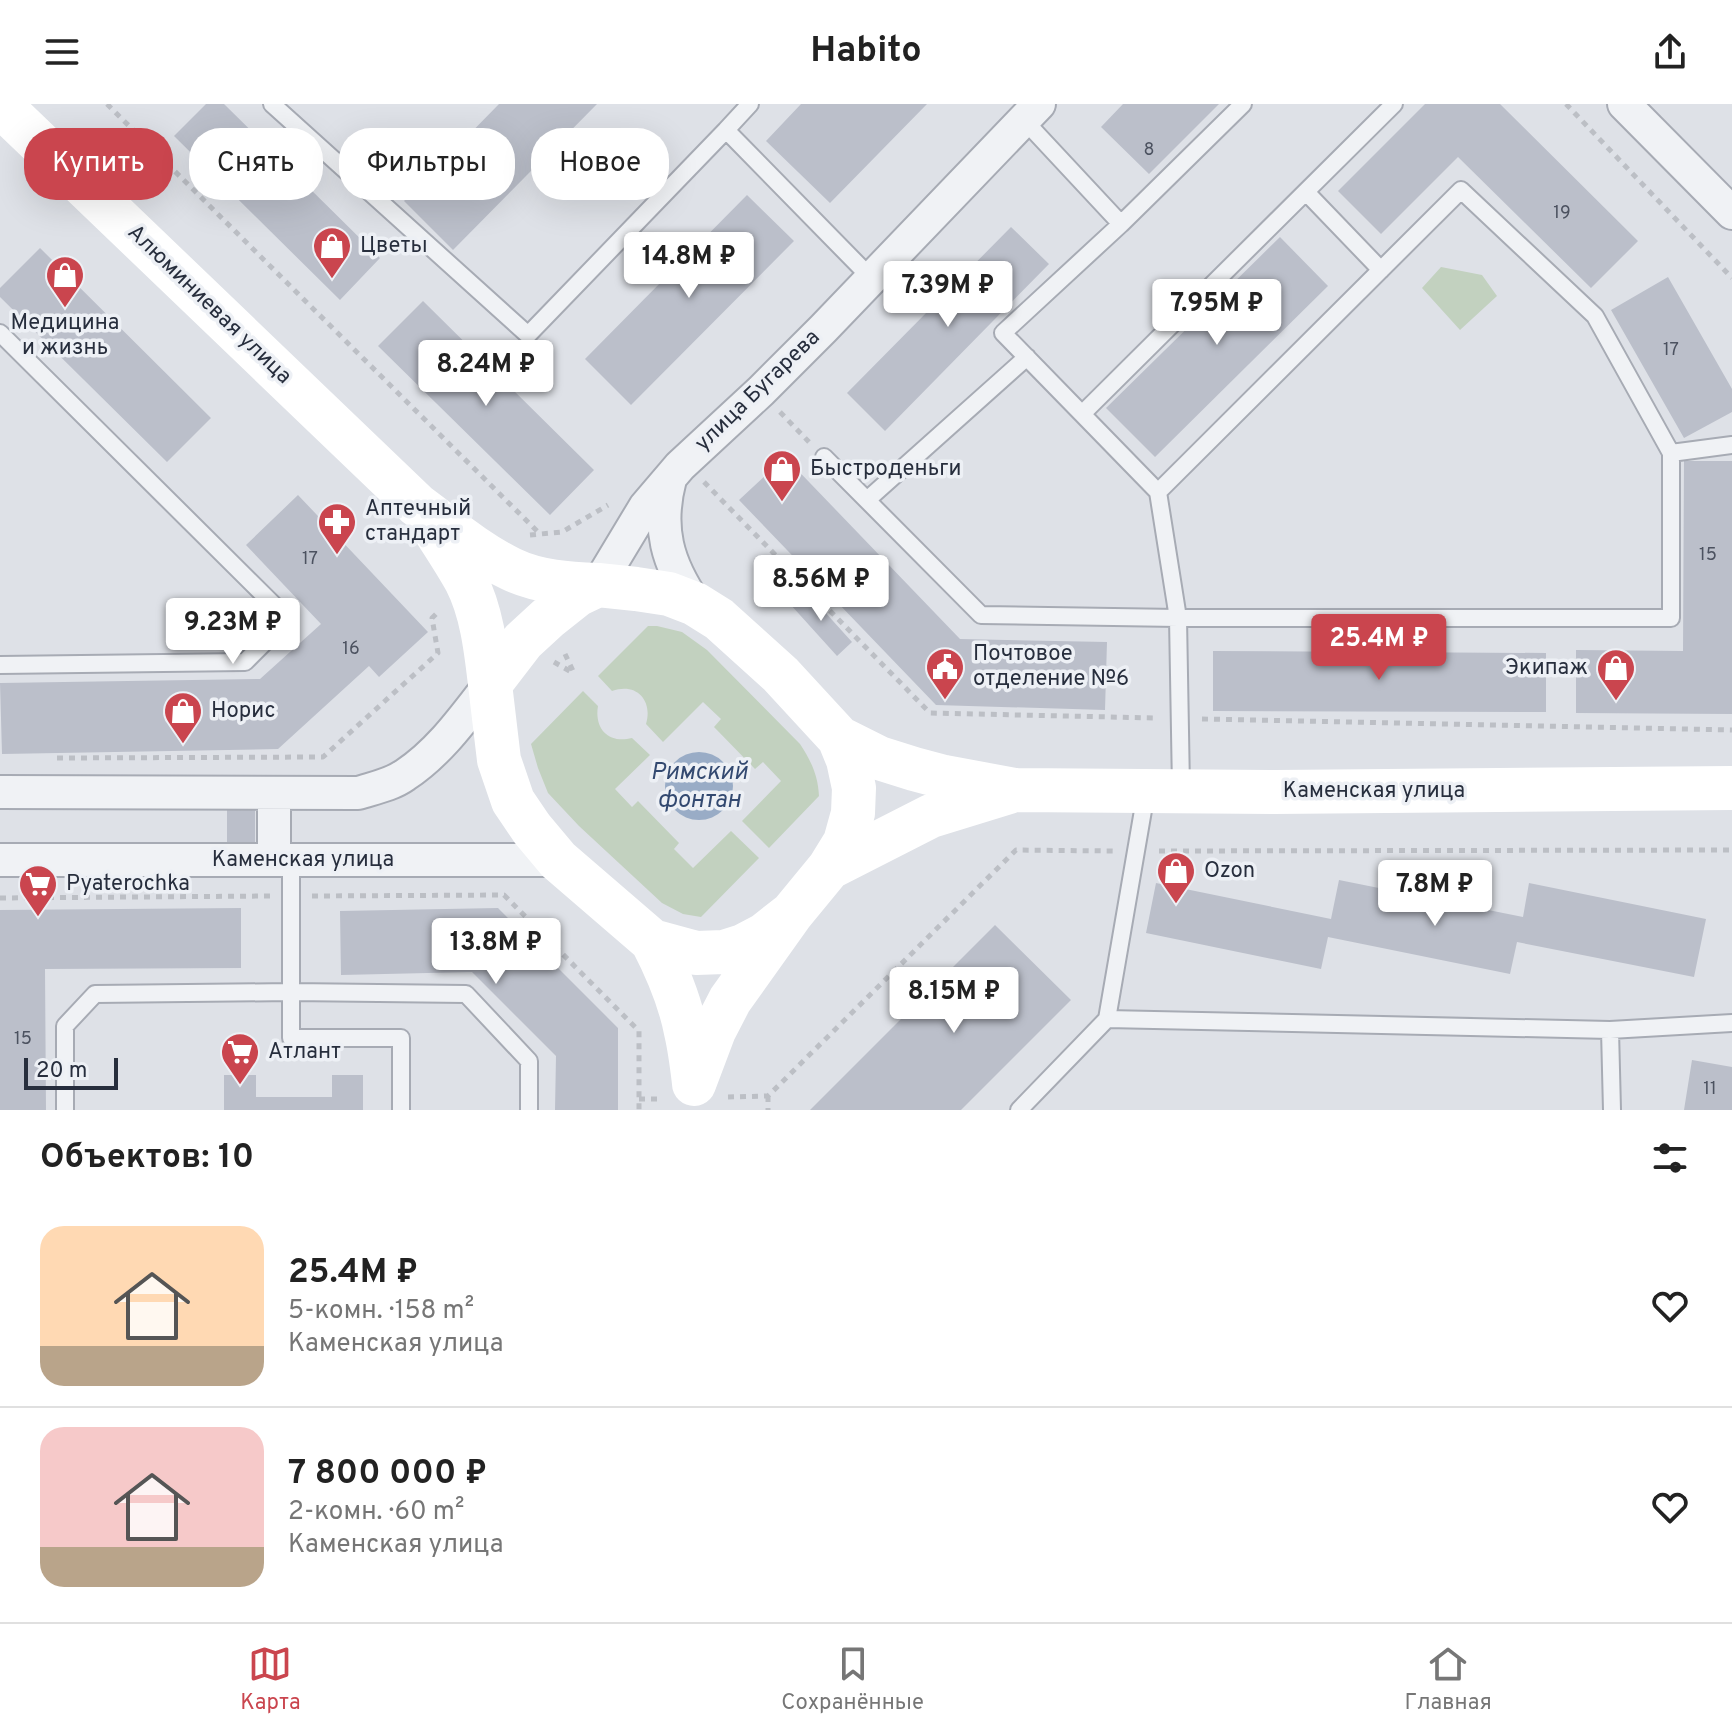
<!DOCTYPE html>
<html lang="ru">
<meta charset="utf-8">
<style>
:root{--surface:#fff;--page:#f6f6f6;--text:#222;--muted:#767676;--line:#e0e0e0;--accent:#ca454e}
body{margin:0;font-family:Overpass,sans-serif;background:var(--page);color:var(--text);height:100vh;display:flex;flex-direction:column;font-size:30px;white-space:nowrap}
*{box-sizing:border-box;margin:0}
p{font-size:26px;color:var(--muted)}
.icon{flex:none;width:44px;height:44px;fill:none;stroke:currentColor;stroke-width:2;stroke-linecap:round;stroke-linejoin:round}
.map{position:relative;height:1006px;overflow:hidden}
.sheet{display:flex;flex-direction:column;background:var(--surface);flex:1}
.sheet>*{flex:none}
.banner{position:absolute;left:24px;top:24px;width:800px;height:72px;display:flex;gap:16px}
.scale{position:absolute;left:24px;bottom:20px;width:94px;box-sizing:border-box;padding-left:8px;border:4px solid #272e3d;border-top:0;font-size:22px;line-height:28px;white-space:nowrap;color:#272e3d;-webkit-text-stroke:6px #edf0f5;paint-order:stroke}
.price{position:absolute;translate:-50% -68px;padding:0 18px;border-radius:8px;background:#fff;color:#222;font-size:26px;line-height:52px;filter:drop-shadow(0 2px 4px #0008)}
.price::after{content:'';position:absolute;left:50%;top:48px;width:24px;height:18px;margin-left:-12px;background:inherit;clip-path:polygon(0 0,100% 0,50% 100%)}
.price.on{background:var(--accent);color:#fff}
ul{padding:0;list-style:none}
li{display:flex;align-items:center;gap:24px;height:200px;padding:0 40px}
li+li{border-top:2px solid var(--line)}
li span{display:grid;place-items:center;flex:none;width:224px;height:160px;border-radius:24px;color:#555}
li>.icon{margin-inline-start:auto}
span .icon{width:96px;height:96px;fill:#fffc;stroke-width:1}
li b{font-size:34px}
h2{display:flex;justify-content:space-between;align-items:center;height:96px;padding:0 40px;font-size:34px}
.chip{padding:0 28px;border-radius:32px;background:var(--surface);box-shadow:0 8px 32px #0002;font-size:28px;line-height:72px}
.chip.on{background:var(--accent);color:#fff}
header{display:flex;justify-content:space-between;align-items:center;height:104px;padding:0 40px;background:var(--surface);font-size:36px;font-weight:700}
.tab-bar{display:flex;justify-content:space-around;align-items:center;height:112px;border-top:2px solid var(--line);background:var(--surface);font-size:22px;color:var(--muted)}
.tab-bar a{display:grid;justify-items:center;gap:4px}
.tab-bar .on{color:var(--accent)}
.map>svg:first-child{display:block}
.green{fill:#c2d1bf}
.water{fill:#99acc6}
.building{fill:#bbbfca}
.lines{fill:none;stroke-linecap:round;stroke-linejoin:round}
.lane-casing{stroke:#a7abb4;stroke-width:20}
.street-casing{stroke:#a7abb4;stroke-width:36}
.path{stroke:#bcbfc5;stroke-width:5;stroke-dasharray:6 6;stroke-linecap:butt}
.lane{stroke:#f0f2f5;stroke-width:16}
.street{stroke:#f0f2f5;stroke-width:32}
.secondary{stroke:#fff;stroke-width:44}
.labels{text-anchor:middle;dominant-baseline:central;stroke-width:7;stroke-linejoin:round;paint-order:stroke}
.number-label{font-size:18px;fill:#4c5260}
.poi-label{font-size:22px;fill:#272e3d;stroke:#edf0f5;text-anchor:start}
.street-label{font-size:22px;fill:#272e3d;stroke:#edf0f5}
.water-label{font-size:24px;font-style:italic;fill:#334970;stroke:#edf0f5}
</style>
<header><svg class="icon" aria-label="menu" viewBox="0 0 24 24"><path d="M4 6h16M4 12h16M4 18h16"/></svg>Habito<svg class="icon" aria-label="share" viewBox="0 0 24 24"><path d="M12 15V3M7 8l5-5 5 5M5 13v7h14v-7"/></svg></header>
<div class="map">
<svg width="1732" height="1006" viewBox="0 0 1732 1006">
<rect width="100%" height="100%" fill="#dee1e7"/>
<path class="green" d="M1441,163l41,8 15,21 -37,34 -38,-42z
M648,522h9l25,6 25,18 93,94c11,17 18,31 19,52l-50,52 -27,-27 39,-40 -18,-19 -8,7 -41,-42 7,-8 -18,-17 -40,40 -17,-18c7,-23 -9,-42 -34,-33l-14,-15z
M583,587l15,15c-4,23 11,38 34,32l18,17 -35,34 17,18 6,-6 41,42 -5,6 19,19 38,-37 28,27 -58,59 -18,-3 -21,-11 -83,-77 -31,-33 -10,-25 -7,-24z"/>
<path class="water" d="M665 682a34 34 0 1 1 68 0a34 34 0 1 1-68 0Z"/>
<path class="building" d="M206,0h18l156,154 -40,42 -166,-164z
M499,0h98l-144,146 -49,-49z
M801,0h126l-97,99 -64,-62z
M1123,0h96l-70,70 -48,-47z
M1425,0h75l138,137 -47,47 -133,-131 -77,77 -43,-43z
M747,91l47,46 -163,164 -46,-46z
M1011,123l38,37 -164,167 -38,-38z
M1280,133l48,49 -173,171 -49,-49z
M40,144l171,170 -44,44 -167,-165v-9z
M1668,173l64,112v23l-48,26 -73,-128z
M423,197l171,169 -44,45 -172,-169z
M785,353l175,182 147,3 -2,68 -169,-5 -197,-205z
M1684,357h48v253l-156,-1v-63l107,1z
M298,391l130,137 -49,45 -10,-11 -91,83 -276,5 -2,-71 260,-4 61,-55 -75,-79z
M805,486l47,52 -15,14 -47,-52z
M1213,547l333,2v59l-333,-1z
M227,700h28v40h-28z
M1339,776l184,37 6,-34 177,36 -12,58 -177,-35 -7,32 -182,-37 -7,32 -175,-36 10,-50 175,36z
M241,804v60l-196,1 1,141h-46v-200z
M498,804l120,120v82h-63l1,-54 -84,-84 -131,3 -1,-64z
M995,821l76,75 -110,110h-151z
M1692,956l40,7v43h-48z
M224,971h32v22h76v-22h31v35h-139z"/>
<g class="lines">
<g class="lane-casing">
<path id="lane" d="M272,0l256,231 198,-205 146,149
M1024,16l97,104 -118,109 79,81
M726,26l24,-26
M1306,88l75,78
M1121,120l122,-120
M0,229l288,286 -43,43 -245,3
M1671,349l61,-8
M824,353l157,158 197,3 3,170
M1158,388l303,-302 134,126 76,137v165h-493l-20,-126 -76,-78 312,-310
M867,396l160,-143
M1146,689l-39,226 503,11
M291,756v178h110v72
M65,1006v-84l30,-32 196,-2 175,2 63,67v49
M1019,1006l88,-91
M1612,1006l-2,-80 122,-7"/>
</g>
<g class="street-casing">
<path id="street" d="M1624,0l108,109
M670,375c-13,49 -3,84 25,125
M598,481l47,-78 35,-41 81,-75 62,-62 216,-225
M0,688l358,1c16,-5 33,-8 47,-18 35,-23 60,-59 85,-91
M274,689v67
M0,756h558"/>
</g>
<path class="path" d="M107,0l432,429
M1566,0l166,174
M780,308l29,30
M704,378l226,231 226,5
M530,431l32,-3 46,-27
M565,550l9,19
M554,558l19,11
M1202,615l530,11
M57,654l266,-1 115,-104 -6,-35 6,-6
M1159,747l573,-1
M312,792l192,-1 135,136v79
M0,794l270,-2
M768,992v14
M728,993l40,-1 248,-246 97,1
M639,995h23"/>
<use href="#lane" class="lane"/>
<use href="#street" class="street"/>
<path class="secondary" d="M0,1l417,400c30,22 61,48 94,64 27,13 58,15 87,16
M430,419c12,19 25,38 36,58 16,31 20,69 24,103
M839,634l40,20 35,11 30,8 71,13 260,2 457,-4
M829,764l102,-52 78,-24
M652,837c15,29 28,59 34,91 4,17 6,34 8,51
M694,980l20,-53 16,-31 62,-87 37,-45 16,-26 8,-29 1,-25 -6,-28 -9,-22 -59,-64 -61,-55 -24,-15 -26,-10 -33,-5 -38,-4 -21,10 -29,23 -25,23 -33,43 9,76 14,41 19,28 26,31 94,81 44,12 28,-1 19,-6 21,-11 28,-22"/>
</g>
<defs>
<g id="shop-pin" transform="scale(2)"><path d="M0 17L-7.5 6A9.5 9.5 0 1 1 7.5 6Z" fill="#ca454e" stroke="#edf0f5"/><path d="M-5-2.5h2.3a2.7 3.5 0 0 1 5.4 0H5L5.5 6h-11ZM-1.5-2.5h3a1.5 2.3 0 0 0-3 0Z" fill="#fff"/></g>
<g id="pharmacy-pin" transform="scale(2)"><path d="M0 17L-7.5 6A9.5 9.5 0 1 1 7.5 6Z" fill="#ca454e" stroke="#edf0f5"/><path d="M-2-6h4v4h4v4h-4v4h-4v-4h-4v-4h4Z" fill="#fff"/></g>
<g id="civic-pin" transform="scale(2)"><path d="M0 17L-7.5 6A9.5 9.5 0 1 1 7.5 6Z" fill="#ca454e" stroke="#edf0f5"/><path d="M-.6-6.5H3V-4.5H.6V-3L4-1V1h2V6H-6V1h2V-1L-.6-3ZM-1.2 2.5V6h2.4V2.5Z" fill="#fff"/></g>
<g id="supermarket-pin" transform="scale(2)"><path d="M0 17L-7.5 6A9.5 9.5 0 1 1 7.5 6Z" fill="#ca454e" stroke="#edf0f5"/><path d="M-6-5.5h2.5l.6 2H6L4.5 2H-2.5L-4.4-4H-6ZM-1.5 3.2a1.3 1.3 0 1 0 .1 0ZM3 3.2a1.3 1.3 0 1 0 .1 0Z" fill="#fff"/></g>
</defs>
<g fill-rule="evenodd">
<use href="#shop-pin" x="332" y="142"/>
<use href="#shop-pin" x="65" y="171"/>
<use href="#shop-pin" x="782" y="365"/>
<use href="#pharmacy-pin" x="337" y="418"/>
<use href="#civic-pin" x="945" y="563"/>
<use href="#shop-pin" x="1616" y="564"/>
<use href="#shop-pin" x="183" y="607"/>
<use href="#shop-pin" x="1176" y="767"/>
<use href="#supermarket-pin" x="38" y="780"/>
<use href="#supermarket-pin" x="240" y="948"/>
</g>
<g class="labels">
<g class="number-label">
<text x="1149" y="46">8</text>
<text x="1562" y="109">19</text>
<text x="1671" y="246">17</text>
<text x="1708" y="451">15</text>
<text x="310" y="455">17</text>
<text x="351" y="545">16</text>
<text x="23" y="935">15</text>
<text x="1710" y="985">11</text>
</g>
<g class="poi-label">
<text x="360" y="142">Цветы</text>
<text x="65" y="219" text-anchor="middle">Медицина<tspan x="65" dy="25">и жизнь</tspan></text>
<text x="810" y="365">Быстроденьги</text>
<text x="365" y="405">Аптечный<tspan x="365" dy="25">стандарт</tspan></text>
<text x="973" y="550">Почтовое<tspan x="973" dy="25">отделение №6</tspan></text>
<text x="1588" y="564" text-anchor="end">Экипаж</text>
<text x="211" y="607">Норис</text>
<text x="1204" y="767">Ozon</text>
<text x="66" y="780">Pyaterochka</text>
<text x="268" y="948">Атлант</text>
</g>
<g class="street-label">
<text transform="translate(209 201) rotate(44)">Алюминиевая улица</text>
<text transform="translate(758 287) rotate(-44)">улица Бугарева</text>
<text x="1374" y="687">Каменская улица</text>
<text x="303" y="756">Каменская улица</text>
</g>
<g class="water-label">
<text x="699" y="669">Римский<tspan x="699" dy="28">фонтан</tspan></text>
</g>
</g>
</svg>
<div class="scale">20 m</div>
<b class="price" style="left:689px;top:196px">14.8M ₽</b>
<b class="price" style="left:948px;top:225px">7.39M ₽</b>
<b class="price" style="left:1217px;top:243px">7.95M ₽</b>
<b class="price" style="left:486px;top:304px">8.24M ₽</b>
<b class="price" style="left:821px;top:519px">8.56M ₽</b>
<b class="price" style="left:233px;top:562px">9.23M ₽</b>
<b class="price on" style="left:1379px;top:578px">25.4M ₽</b>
<b class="price" style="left:1435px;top:824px">7.8M ₽</b>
<b class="price" style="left:496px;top:882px">13.8M ₽</b>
<b class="price" style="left:954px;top:931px">8.15M ₽</b>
<div class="banner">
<a class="chip on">Купить</a>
<a class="chip">Снять</a>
<a class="chip">Фильтры</a>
<a class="chip">Новое</a>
</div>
</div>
<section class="sheet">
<h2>Объектов: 10<svg class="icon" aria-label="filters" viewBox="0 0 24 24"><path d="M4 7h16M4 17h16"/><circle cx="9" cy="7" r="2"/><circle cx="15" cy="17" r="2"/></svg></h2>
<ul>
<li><span style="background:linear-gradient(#ffd9b3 75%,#b9a48a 0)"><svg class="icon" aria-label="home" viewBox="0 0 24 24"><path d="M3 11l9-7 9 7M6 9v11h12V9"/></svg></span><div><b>25.4M ₽</b><p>5-комн. · 158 m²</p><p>Каменская улица</p></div><svg class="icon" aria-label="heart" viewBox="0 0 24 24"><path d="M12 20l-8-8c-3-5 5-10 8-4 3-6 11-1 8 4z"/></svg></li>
<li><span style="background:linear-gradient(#f6c9c9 75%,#b9a48a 0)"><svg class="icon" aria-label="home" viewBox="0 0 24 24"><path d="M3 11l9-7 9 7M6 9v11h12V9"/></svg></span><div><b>7 800 000 ₽</b><p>2-комн. · 60 m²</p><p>Каменская улица</p></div><svg class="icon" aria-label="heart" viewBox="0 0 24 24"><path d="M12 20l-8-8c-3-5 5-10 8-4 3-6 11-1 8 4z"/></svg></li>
</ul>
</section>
<nav class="tab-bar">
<a class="on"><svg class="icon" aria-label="map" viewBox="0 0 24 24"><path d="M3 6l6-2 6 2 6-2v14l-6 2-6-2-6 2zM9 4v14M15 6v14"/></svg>Карта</a>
<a><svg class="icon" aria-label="saved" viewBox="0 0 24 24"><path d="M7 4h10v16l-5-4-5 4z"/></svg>Сохранённые</a>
<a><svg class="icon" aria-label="home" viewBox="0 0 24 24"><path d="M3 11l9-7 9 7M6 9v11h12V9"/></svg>Главная</a>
</nav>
